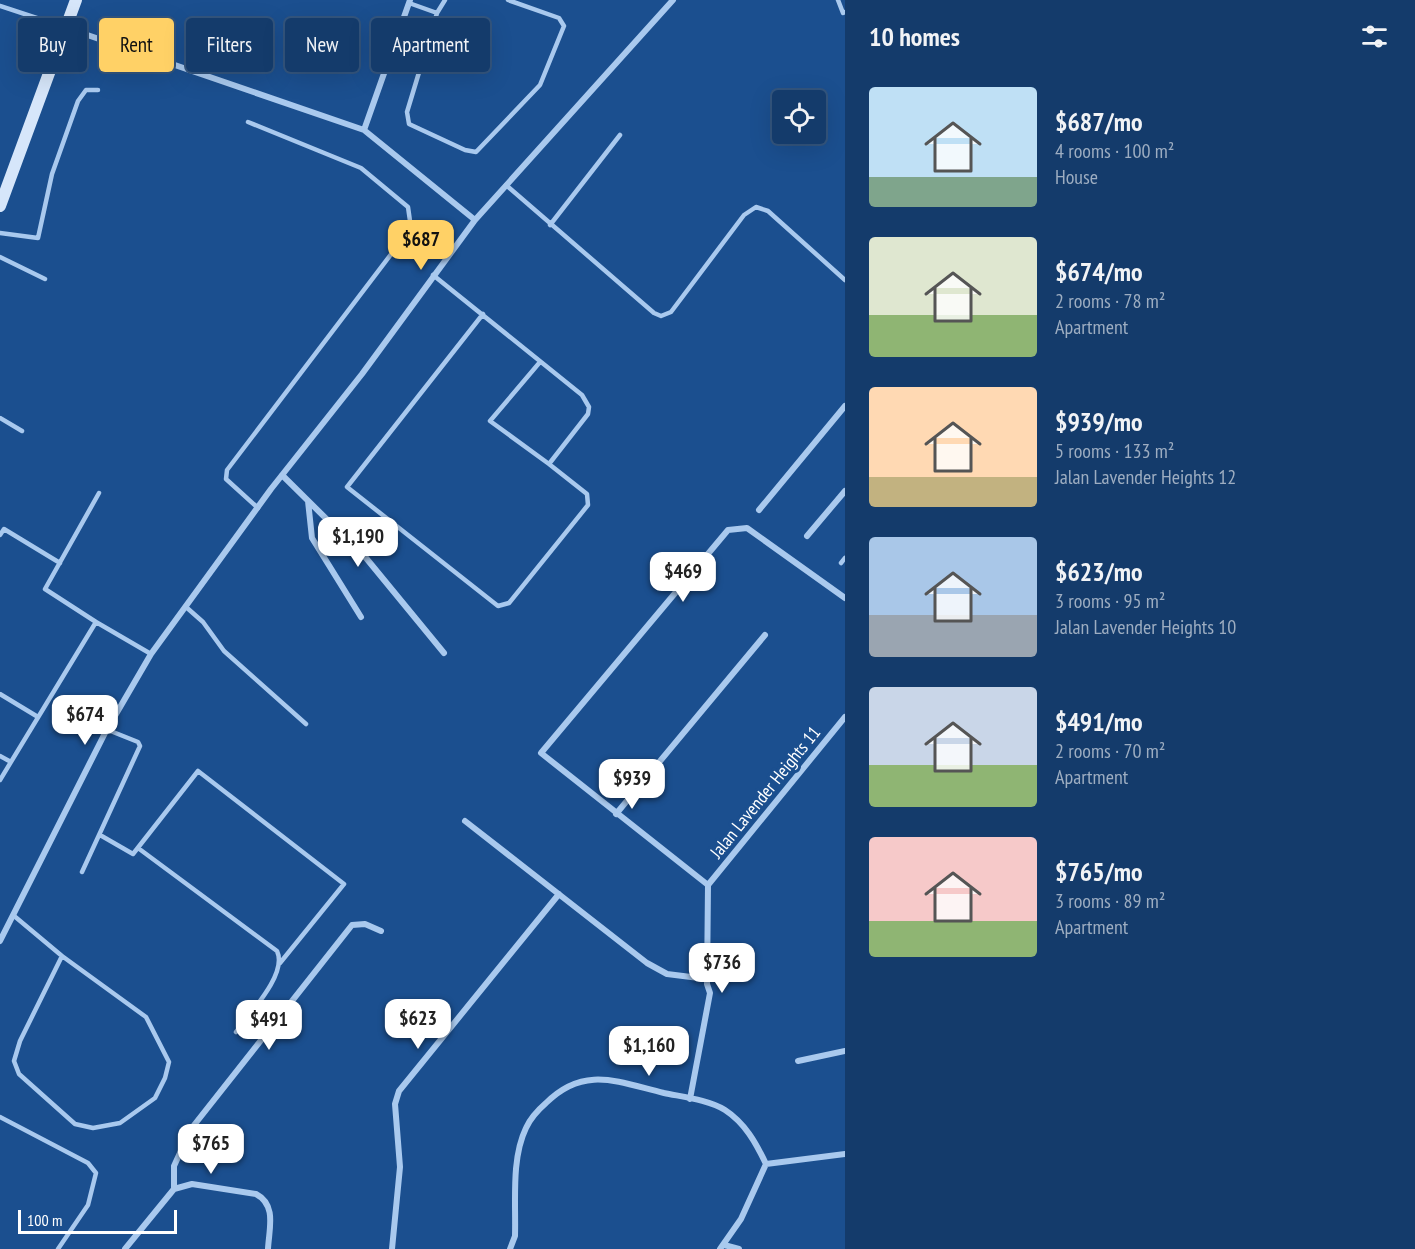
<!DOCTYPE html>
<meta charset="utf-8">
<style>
:root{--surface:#143b6b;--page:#1d4271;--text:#f1f3f6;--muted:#9dadc1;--line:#33557e;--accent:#ffd166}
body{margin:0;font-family:"PT Sans Narrow",sans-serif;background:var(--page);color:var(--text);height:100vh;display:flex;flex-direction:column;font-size:22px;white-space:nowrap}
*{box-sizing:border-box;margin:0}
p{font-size:20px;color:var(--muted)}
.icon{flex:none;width:33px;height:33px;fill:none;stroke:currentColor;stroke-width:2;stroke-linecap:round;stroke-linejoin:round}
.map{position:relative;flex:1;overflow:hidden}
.panel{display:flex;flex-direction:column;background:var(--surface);width:570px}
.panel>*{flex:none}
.guide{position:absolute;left:18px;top:18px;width:570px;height:54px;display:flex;gap:12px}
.buttons{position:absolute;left:772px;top:90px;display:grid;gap:12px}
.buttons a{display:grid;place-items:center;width:54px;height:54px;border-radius:6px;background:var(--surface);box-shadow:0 6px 24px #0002,0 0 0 2px var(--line);font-size:30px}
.scale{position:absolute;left:18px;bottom:15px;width:159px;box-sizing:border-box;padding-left:6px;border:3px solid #fff;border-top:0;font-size:16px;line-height:21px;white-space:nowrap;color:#fff;-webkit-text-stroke:4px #1b4f8f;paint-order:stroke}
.price{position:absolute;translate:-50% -51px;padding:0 14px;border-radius:12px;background:#fff;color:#222;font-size:20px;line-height:39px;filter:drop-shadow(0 2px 3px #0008)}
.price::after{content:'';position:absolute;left:50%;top:36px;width:18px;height:14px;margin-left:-9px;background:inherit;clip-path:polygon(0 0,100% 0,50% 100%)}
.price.on{background:var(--accent);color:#111}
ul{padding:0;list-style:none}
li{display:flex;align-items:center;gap:18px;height:150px;padding:0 24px}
li span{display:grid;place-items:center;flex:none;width:168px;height:120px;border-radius:6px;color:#555}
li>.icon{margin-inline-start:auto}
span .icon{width:72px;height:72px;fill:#fffc;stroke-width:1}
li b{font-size:26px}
h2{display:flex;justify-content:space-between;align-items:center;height:72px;padding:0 24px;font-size:26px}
.tag{padding:0 21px;border-radius:6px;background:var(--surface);box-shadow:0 6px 24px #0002,0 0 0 2px var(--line);font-size:21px;line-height:54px}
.tag.on{background:var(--accent);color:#111}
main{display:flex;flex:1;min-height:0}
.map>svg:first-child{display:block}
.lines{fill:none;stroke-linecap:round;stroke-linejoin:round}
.lane{stroke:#a9c9ee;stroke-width:4.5}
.street{stroke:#a9c9ee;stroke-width:6}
.secondary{stroke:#d6e6fa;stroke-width:12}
.labels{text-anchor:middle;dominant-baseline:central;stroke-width:6;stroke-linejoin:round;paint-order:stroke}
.street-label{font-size:18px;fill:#fff;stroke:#1b4f8f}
</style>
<main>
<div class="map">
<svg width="845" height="1249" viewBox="0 0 845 1249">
<rect width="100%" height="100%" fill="#1b4f8f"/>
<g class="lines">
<path class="lane" d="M445,0l-8,13 -30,99 2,12 56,26 11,2 64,-67 24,-59 -5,-8 -51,-18
M838,0l5,13 2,-1
M409,3l28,10
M0,6l64,21
M248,122l113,46 47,39 3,21 -184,242 -1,9 32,29
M506,185l148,128 7,3 10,-4 73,-97 12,-8 12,4 77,69
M550,225l70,-90
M0,233l38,5 14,-64 26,-73 8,-11h12
M0,257l45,22
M433,275l149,120 7,12 -1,7 -39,50 38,30 1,11 -79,98 -11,3 -151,-119 136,-173
M540,362l-50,59 59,43
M0,418l22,13
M0,535l4,-6 56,34
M841,563l4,-5
M186,607l17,15 21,29 82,73
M96,622l-51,-33 54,-96
M0,694l38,23
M0,756l11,6
M0,780l96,-158 55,32
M100,835l33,19 65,-83 146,113 -64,79
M138,848l139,103c11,23 -28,63 -41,81
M82,872l58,-126 -2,-4 -30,-12
M13,915l49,41 -42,85 -6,20 5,13 56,50 18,4 27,-5 35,-25 10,-20 4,-16 -23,-45 -84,-61
M0,1117l88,46 8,10 -8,32 -30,44"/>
<path class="street" d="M67,28l297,102 111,90
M364,130l46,-130
M282,475l84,83 78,95
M308,501l4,37 49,79
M759,510l86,-104
M807,536l38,-45
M616,814l149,-179
M465,821l182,142 20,11 40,5
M708,885l-167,-132 187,-223 19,-2 98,70
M708,885l137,-168
M0,941l105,-208 46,-79 120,-165 91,-115 113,-154 198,-220
M798,1061l47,-10
M690,1099l20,-106 -3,-9 1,-99
M766,1164l79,-10
M174,1189v-23l17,-37 161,-204 13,-1 16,7
M724,1245l15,4
M125,1249l49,-60 18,-5 64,10c21,11 13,35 12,55
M392,1249l8,-82 -5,-63 4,-13 160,-197
M510,1249l5,-13c1,-34 -4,-77 11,-108 4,-9 12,-18 20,-25 38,-38 72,-21 118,-10 19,4 45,7 61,17 20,13 31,33 41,54l-25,55 -21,30"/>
<path class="secondary" d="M0,206l76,-206"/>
</g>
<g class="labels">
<g class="street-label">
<text transform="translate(765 792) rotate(-51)">Jalan Lavender Heights 11</text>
</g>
</g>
</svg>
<div class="buttons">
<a><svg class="icon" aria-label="locate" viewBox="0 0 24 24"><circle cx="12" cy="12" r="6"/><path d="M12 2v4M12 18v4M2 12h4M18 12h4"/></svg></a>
</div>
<div class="scale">100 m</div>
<b class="price on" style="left:421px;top:271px">$687</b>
<b class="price" style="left:358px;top:568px">$1,190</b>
<b class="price" style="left:683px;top:603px">$469</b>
<b class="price" style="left:85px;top:746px">$674</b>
<b class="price" style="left:632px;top:810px">$939</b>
<b class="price" style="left:722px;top:994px">$736</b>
<b class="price" style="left:418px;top:1050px">$623</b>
<b class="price" style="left:269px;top:1051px">$491</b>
<b class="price" style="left:649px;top:1077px">$1,160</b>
<b class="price" style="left:211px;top:1175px">$765</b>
<div class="guide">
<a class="tag">Buy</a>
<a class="tag on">Rent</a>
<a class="tag">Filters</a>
<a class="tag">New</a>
<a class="tag">Apartment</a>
</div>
</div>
<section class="panel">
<h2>10 homes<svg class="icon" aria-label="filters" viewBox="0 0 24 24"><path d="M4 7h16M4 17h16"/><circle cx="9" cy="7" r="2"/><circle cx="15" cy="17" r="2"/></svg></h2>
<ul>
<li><span style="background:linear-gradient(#bfe0f5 75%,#7fa58c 0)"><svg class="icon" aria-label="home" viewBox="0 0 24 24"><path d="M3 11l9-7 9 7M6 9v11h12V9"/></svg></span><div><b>$687/mo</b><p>4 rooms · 100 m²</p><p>House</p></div></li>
<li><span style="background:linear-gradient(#dfe7d0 65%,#8fb573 0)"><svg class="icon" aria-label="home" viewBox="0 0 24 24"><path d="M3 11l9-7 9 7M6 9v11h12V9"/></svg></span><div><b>$674/mo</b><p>2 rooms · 78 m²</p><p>Apartment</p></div></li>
<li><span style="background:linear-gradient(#ffd9b3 75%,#c2b280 0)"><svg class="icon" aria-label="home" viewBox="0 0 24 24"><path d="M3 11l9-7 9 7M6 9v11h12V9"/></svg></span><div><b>$939/mo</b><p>5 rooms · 133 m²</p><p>Jalan Lavender Heights 12</p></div></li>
<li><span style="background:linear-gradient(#a9c7e8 65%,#9aa5b1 0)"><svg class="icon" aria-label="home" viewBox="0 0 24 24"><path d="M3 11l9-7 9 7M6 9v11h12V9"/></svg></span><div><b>$623/mo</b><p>3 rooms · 95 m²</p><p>Jalan Lavender Heights 10</p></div></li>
<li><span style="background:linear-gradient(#c9d6e8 65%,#8fb573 0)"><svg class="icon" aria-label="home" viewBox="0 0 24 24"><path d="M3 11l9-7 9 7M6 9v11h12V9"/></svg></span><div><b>$491/mo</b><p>2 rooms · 70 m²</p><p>Apartment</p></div></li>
<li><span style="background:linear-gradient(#f6c9c9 70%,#8fb573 0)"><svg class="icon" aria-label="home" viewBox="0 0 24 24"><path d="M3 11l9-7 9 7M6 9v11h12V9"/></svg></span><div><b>$765/mo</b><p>3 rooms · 89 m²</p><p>Apartment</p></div></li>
</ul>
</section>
</main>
